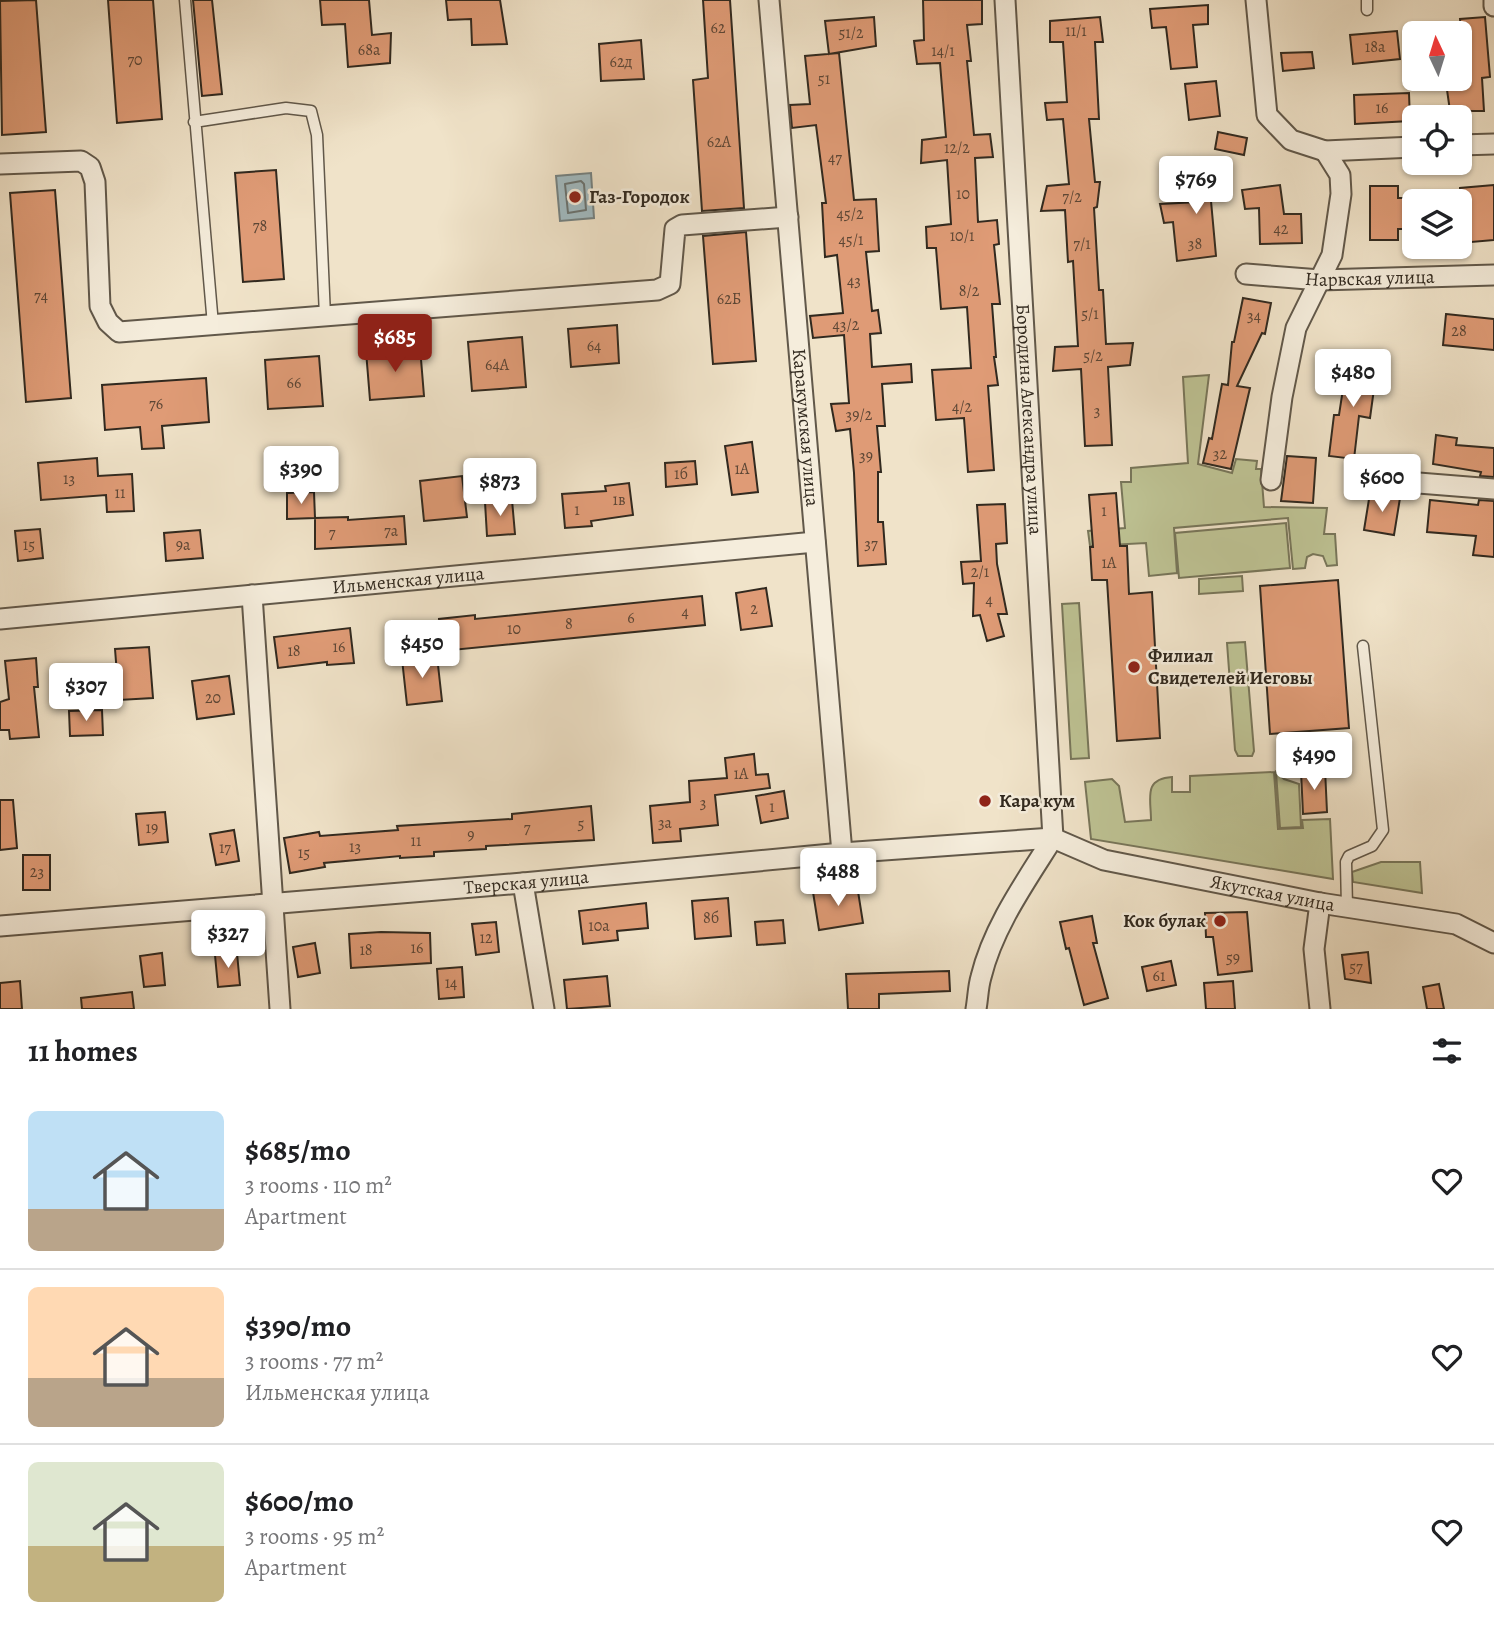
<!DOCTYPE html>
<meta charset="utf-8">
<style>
:root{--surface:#fff;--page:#f6f6f6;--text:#202124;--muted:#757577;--line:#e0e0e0;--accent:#8f2418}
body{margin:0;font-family:Alegreya,serif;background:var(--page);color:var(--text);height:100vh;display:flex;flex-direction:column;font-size:26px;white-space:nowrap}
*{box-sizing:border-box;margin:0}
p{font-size:23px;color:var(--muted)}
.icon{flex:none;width:38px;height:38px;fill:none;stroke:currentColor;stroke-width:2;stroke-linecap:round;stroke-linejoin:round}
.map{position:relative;height:1009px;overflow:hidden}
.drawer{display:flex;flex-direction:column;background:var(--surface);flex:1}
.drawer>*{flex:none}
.needle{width:46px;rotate:356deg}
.controls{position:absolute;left:1402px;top:21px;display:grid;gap:14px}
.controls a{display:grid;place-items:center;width:70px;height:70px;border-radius:10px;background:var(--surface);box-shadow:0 2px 5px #0004;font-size:35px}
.price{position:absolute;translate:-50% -60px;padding:0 16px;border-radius:7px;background:#fff;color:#222;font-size:23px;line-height:46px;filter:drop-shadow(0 2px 4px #0008)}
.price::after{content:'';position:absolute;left:50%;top:42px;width:21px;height:16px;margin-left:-10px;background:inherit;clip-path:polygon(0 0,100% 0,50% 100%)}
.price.current{background:var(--accent);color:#fff}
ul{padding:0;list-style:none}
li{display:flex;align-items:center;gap:21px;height:175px;padding:0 28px}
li+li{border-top:2px solid var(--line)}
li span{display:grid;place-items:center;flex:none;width:196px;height:140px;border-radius:10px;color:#555}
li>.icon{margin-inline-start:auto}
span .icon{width:84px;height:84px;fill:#fffc;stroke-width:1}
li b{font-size:30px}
h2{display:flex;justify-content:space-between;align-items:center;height:84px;padding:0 28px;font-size:30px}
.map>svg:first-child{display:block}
.green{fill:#bec394;stroke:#78765a;stroke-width:2}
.water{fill:#a1bbc2;stroke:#748181;stroke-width:2}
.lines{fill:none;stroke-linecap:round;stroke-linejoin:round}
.shore{stroke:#697270;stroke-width:2}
.building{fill:#df9b76;stroke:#31291f;stroke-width:2}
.service-casing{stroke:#61584a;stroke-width:13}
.minor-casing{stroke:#61584a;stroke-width:23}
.service{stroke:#f5eddc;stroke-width:10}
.minor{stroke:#f5eddc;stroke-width:19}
.poi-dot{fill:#8f2418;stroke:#f5eddc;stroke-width:2.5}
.labels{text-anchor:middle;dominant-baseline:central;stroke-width:5;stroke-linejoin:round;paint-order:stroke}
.number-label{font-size:16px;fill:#5c4635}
.poi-label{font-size:19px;font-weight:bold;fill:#31291f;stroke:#f5eddc;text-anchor:start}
.street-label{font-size:19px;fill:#31291f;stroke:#f5eddc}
</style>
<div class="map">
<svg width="1494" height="1009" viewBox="0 0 1494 1009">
<rect width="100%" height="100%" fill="#f0e3c9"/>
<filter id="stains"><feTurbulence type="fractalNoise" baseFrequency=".00286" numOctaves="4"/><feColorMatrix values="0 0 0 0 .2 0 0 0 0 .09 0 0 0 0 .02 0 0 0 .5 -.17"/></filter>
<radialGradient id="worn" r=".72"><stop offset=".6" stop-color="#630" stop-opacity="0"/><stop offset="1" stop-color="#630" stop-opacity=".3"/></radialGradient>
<path class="green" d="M1209,375l-11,89 34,9 4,-14 21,2 -1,8h5l3,38 63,1 -3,26h11l2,31 -10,1 -4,-10 -10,-2 -6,3 -2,11 -12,1 -5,-51 -114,10 3,45 -28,3 -3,-33 -56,3 -2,-15 37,-3 -4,-46h10v-14l57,-5 -5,-86z
M1286,523l4,45 -111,10 -4,-45z
M1242,576l1,15 -44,3v-15z
M1079,603l10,155 -18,1 -9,-155z
M1245,642l9,109 -2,5h-14l-3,-6 -8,-107z
M1274,772l4,57 25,-1 -1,-8 28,-1 3,60 -242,-40 -6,-57 27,-3 7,7 6,36 26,-2c0,-22 -8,-41 21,-43v15h18v-16z
M1276,772l8,7 15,5 2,43 -21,1z
M1381,862h39l2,31 -69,-11 -1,-10z"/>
<path class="water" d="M591,173l3,45 -34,3 -4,-45z"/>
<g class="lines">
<path class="shore" d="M581,181l3,3 2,26 -18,3 -3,-29z"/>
</g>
<path class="building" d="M36,0l10,132 -44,3 -2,-134z
M108,0h45l9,119 -45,4z
M193,0h19l10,94 -20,2z
M320,0h49l3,35 19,-2 -1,30 -42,4 -3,-43 -23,1z
M446,0h54l7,44 -35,1 -1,-26 -23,1z
M703,0h27l14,208 -42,3 -9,-131 15,-2z
M923,0h59v24l-15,1 4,36h-4l7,74 16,-1 3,23 -18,1 3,64 19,-2 2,24 -5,1 6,59h-8l4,53h-2l4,28 -10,1 6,84 -26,2 -4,-54 -28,2 -4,-50 39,-2 -4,-61 -26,2 -5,-61h-9l-1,-21 25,-3 -4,-64 -26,3 1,-23 24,-3 -6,-74 -23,1 -3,-23 10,-1z
M1208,5v19l-15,1 4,42 -26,2 -5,-42 -14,1 -2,-19z
M874,17l2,29 -47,8 -4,-33z
M1100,17l3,25h-8l4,77h-10l6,63h5l-3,25 -3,1 5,82h4l3,54 27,-1 -3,22 -22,2 4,78 -27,1 -4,-77 -28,2 2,-24 23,-1 -5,-85 -5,1 -3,-52 -24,1 6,-25 22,-2 -6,-65 -16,1 -2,-17 22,-1 -4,-60h-13v-21z
M1485,17l5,60 -8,1 2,33h-34l-3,-21 19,-2 -6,-69z
M1397,31l3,28 -47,5 -3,-29z
M641,40l3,39 -43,2 -2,-37z
M1312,52l2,16 -31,3 -2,-18z
M839,53l15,147 22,-1 3,52 -13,1 6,59 6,-1 3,23 -11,1 2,33 39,-3 1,18 -30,2 3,42h-8l4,46h-3v50h5l3,42 -28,2 -4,-93 -4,-44 -14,2 -5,-27 18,-1 -5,-68 -31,3 -3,-22 33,-3 -6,-58 -12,2 -3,-54h4l-10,-78 -24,3 -2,-23 20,-1 -5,-48z
M1216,81l4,35 -31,4 -4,-36z
M1409,93l1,28 -55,3 -1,-29z
M1218,132l29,6 -3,17 -29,-6z
M1221,164l3,35 -15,2h2l5,55 -39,5 -4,-39 -9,1 -4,-19 38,-2 -3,-35z
M276,170l8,109 -41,3 -8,-109z
M1280,185l4,29h17l1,29 -42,1 -1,-36 -14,1 -3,-19z
M1494,185v55l-34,3v-55z
M1370,186h28v12h16v31h-16v11h-28z
M55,190l16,208 -45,4 -16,-209z
M746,232l10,129 -43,3 -10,-128z
M1243,298l28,5 -6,31 -3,-1 -25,53 13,2 -19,81 -28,-6 6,-25 3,1 10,-55 6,1 4,-43h2z
M1446,314l48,5v31l-51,-5z
M617,325l2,38 -48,4 -3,-38z
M522,337l4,50 -54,4 -4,-49z
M420,347l4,49 -54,4 -4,-49z
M319,356l4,50 -55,3 -3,-49z
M1347,363l30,4 -7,51 -11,-2 -5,43 -25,-3 5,-41h5z
M206,378l3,44 -47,4 2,22 -22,1 -2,-22 -35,3 -3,-45z
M1436,435l21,3 -1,7 38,3v29l-14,-1 1,-4 -48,-8z
M752,442l6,50 -26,3 -7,-49z
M1287,456l29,2 -3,45 -32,-2z
M97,458l1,18 34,-2 2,37 -27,1 -1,-17 -65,5 -3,-37z
M695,461l2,23 -31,3 -1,-24z
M462,476l5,41 -43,4 -4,-40z
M629,483l4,32 -42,6 1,5 -27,2 -3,-34 44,-3 -1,-5z
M314,492l1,26 -28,1v-26z
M1116,493l4,53h7l2,48 23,-2 8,146 -43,3 -10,-161h-15l-2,-33h3l-4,-52z
M1370,493l30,5 -6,37 -30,-5z
M512,500l3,34 -28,2 -2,-34z
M1430,500l48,5 1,-5 15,1v56l-21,-2 3,-19 -49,-4z
M1005,504l2,39 -11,1 1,20 10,50h-9l6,22 -17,5 -7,-26 -7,1 1,-33 -11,1 -2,-22 20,-1 -4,-56z
M404,516l2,28 -91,5v-31l33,-1v3z
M40,529l3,29 -25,3 -3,-30z
M200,530l3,28 -37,3 -2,-28z
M1338,580l11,148 -79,6 -10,-148z
M766,588l6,38 -31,4 -5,-37z
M702,596l3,29 -263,26 -3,-32 36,-4v4z
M350,628l4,35 -27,2v-3l-49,6 -4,-31z
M149,647l4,51 -34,2 -4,-51z
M437,656l5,45 -35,4 -5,-46z
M36,658l2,29h-4l5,50 -29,2 -1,-9h-9v-28l9,-3 -4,-38z
M229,676l5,38 -37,5 -5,-38z
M102,710l1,25 -33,1 -1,-25z
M754,754l2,21 12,-1 2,14 -55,7 3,30 -38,4 1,12 -28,2 -3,-37 40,-4 -1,-21 38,-3 -2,-20z
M1325,769l2,43 -24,2 -2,-43z
M784,791l4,27 -27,5 -5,-27z
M0,800h13l4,48 -17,2z
M591,806l3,34 -108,6v3l-52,3v4l-34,2v-2l-76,7 1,4 -35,6 -6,-35 35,-6 1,4 78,-6 -1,-4 115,-7v-5z
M165,812l3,30 -29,3 -3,-31z
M234,830l5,31 -23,4 -6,-31z
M23,855h27v35h-27z
M857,885l6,38 -44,7 -6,-38z
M728,898l3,38 -36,3 -3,-38z
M646,903l2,25 -31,3 1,9 -35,4 -4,-33z
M1247,912l5,59 -34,4 -5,-38h-7l-1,-24z
M1092,916l5,27h-4l15,55 -24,7 -15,-57 -3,1 -6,-27z
M783,920l2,23 -28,2 -2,-23z
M496,922l3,30 -23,3 -4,-31z
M381,932l49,1 1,30 -80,5 -2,-34z
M315,943l5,30 -22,4 -5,-30z
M1368,952l3,31 -26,-4 -3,-24z
M162,953l3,32 -21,2 -4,-31z
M237,953l3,32 -22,2 -3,-32z
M1171,961l5,24 -29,6 -5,-24z
M462,967l2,30 -25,2 -2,-30z
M949,971l1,20 -71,3v15h-31l-2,-35z
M607,976l3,30 -43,3 -3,-29z
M20,981l2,28h-22v-26z
M1233,981l2,28h-29l-2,-26z
M1439,984l5,25h-17l-4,-22z
M132,992l2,17h-52l-1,-11z"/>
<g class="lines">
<g class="service-casing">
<path id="service" d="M185,0l28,325
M1367,0v10
M194,122l92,-14 25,3 6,24 8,181
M1347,907l-1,-45 3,-6 23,-10 11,-16 -20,-184"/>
</g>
<g class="minor-casing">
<g id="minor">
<path id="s1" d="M769,0l73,853"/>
<path id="s2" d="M1005,0l48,838"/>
<path d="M1256,0l11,115 24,25 34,11 89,-4"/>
<path d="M1494,0v6"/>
<path d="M1460,145l34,-1"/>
<path d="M0,164l81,-3 9,6 5,15 5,124 8,16 11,10 538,-42 13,-6 5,-55 7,-4 106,-8"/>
<path id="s3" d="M1246,274l74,6 174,-5"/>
<path d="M1271,480l11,-83 14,-69 36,-73 9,-61 -1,-19 -15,-24"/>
<path d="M1406,482l88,7"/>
<path d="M252,595l28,414"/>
<path id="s4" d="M0,619l815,-77"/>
<path d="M523,883l21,126"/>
<path id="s5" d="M0,926l523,-43 319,-30 211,-15 51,22 216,43 136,21 38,19"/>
<path d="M976,1009c2,-11 2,-22 5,-32 12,-50 45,-96 72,-139"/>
<path d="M1320,1009l-6,-60 6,-46"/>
</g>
</g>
<use href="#service" class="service"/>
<use href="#minor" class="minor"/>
</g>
<g class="poi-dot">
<circle cx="575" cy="197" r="7"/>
<circle cx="1134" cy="667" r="7"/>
<circle cx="985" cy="801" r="7"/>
<circle cx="1220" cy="921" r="7"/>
</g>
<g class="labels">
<g class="number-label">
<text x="718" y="28">62</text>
<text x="1076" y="31">11/1</text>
<text x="851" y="33">51/2</text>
<text x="1375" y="47">18а</text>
<text x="369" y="50">68а</text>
<text x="943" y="51">14/1</text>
<text x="135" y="60">70</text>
<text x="621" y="62">62д</text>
<text x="824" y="79">51</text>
<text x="1382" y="108">16</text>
<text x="719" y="142">62А</text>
<text x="957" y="148">12/2</text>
<text x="835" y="158">47</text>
<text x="963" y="194">10</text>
<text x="1072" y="197">7/2</text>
<text x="850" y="214">45/2</text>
<text x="260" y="226">78</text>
<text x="1281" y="229">42</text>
<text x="962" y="236">10/1</text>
<text x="851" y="240">45/1</text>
<text x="1082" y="244">7/1</text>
<text x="1195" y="244">38</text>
<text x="854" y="281">43</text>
<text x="969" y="291">8/2</text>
<text x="41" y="296">74</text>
<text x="729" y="299">62Б</text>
<text x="1090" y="314">5/1</text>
<text x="1254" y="316">34</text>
<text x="846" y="325">43/2</text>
<text x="1459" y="331">28</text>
<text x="594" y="346">64</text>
<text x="1093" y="356">5/2</text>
<text x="497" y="365">64А</text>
<text x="294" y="383">66</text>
<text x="156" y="404">76</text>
<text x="962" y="407">4/2</text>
<text x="1097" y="411">3</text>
<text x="859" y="415">39/2</text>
<text x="1220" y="454">32</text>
<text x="866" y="456">39</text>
<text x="742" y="469">1А</text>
<text x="681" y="474">1б</text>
<text x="69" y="479">13</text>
<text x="120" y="493">11</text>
<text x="619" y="500">1в</text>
<text x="577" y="510">1</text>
<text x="1104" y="511">1</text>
<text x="391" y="531">7а</text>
<text x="332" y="533">7</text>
<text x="871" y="544">37</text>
<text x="29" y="545">15</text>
<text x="183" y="545">9а</text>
<text x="1109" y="563">1А</text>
<text x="980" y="572">2/1</text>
<text x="989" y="600">4</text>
<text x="754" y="609">2</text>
<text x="685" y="612">4</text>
<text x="631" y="618">6</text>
<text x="569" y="624">8</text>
<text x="514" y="629">10</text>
<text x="339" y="647">16</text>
<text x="294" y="651">18</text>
<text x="213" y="698">20</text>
<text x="741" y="774">1А</text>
<text x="703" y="803">3</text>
<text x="772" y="807">1</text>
<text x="665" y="823">3а</text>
<text x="581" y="824">5</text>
<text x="152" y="828">19</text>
<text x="527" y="828">7</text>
<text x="471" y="835">9</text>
<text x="416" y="841">11</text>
<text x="355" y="847">13</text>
<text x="225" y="848">17</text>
<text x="304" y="853">15</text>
<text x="37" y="872">23</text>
<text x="711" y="918">8б</text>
<text x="599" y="926">10а</text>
<text x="486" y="938">12</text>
<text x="417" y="948">16</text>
<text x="366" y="950">18</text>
<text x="1233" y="958">59</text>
<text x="1356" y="967">57</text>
<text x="1159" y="976">61</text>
<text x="451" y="983">14</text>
</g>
<g class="poi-label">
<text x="589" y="197">Газ-Городок</text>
<text x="1148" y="656">Филиал<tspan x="1148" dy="22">Свидетелей Иеговы</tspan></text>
<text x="999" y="801">Кара кум</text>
<text x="1206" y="921" text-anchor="end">Кок булак</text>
</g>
<g class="street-label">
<text stroke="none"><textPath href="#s3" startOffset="124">Нарвская улица</textPath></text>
<text stroke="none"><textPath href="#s2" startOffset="420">Бородина Александра улица</textPath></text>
<text stroke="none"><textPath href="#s1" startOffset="429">Каракумская улица</textPath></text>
<text stroke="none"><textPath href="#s4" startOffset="410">Ильменская улица</textPath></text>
<text stroke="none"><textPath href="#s5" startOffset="528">Тверская улица</textPath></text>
<text stroke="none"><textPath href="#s5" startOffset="1284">Якутская улица</textPath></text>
</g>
</g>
<rect width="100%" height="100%" filter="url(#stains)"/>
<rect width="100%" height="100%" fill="url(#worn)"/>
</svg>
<div class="controls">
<a><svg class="needle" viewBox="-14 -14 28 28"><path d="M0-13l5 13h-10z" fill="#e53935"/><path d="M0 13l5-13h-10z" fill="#757577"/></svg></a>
<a><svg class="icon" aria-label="locate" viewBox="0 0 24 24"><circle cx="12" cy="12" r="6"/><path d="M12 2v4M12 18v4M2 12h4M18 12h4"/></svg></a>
<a><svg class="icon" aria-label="layers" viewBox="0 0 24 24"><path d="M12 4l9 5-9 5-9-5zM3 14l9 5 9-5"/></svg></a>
</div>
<b class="price" style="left:1196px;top:216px">$769</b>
<b class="price current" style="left:395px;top:374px">$685</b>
<b class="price" style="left:1353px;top:409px">$480</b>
<b class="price" style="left:301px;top:506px">$390</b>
<b class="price" style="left:1382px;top:514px">$600</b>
<b class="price" style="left:500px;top:518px">$873</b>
<b class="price" style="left:422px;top:680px">$450</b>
<b class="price" style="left:86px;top:723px">$307</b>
<b class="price" style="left:1314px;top:792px">$490</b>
<b class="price" style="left:838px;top:908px">$488</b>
<b class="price" style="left:228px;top:970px">$327</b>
</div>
<section class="drawer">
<h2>11 homes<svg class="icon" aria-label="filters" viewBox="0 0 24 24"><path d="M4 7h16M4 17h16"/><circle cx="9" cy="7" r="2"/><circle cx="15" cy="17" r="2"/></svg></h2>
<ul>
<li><span style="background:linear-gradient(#bfe0f5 70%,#b9a48a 0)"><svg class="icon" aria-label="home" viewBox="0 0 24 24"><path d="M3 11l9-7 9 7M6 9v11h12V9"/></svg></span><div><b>$685/mo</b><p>3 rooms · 110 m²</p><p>Apartment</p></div><svg class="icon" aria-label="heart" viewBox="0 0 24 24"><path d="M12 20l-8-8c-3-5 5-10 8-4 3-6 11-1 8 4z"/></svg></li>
<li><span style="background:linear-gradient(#ffd9b3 65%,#b9a48a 0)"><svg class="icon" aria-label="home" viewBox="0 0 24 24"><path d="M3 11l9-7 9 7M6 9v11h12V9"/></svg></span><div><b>$390/mo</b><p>3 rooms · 77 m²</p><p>Ильменская улица</p></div><svg class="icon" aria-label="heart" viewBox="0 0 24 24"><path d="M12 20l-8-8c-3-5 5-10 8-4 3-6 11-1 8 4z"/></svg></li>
<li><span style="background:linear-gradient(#dfe7d0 60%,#c2b280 0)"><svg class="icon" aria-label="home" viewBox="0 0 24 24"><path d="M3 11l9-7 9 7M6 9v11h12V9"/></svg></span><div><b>$600/mo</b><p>3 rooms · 95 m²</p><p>Apartment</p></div><svg class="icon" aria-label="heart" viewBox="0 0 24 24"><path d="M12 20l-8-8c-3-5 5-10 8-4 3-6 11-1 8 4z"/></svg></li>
</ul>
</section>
